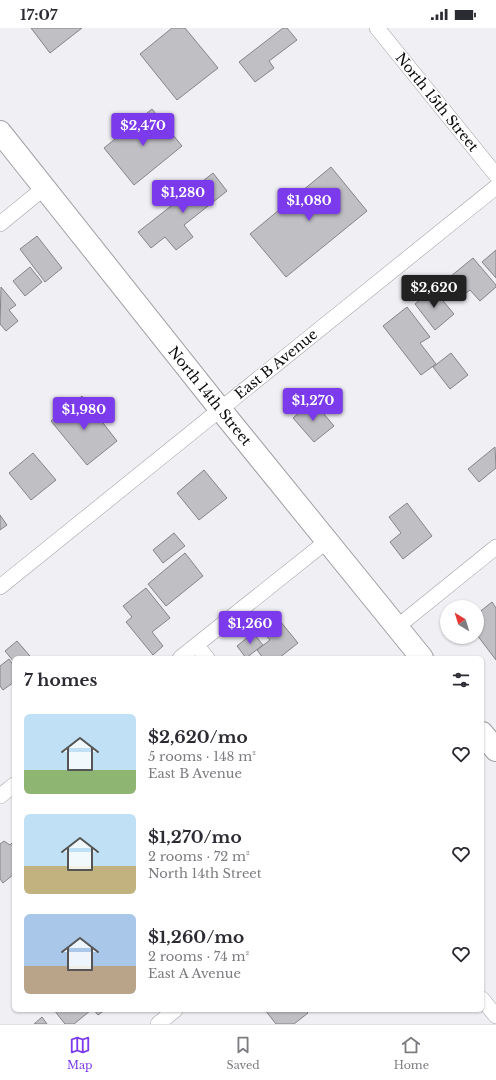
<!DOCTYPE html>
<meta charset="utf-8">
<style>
:root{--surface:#fff;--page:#f2f2f3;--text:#2b2b33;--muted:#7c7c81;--line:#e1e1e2;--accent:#7c3aed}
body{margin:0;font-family:"Libre Baskerville",serif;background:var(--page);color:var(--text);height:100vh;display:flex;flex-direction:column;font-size:15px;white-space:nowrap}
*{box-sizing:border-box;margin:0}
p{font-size:13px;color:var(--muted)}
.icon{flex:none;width:22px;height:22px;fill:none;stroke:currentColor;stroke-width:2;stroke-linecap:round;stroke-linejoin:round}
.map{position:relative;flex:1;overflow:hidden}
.details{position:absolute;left:12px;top:628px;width:472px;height:356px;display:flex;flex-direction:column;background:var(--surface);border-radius:6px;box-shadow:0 1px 3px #0004}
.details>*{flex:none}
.needle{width:26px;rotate:322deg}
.tools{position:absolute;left:440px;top:572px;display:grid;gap:8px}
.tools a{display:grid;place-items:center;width:44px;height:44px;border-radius:50%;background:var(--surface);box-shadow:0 1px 3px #0004;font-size:20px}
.price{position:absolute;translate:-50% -34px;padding:0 9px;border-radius:4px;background:var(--accent);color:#fff;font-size:13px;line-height:26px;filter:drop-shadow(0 1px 2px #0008)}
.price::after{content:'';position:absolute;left:50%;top:24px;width:12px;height:9px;margin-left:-6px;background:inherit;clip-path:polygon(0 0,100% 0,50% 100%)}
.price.active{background:#222;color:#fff}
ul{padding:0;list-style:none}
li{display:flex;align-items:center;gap:12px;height:100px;padding:0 12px}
li span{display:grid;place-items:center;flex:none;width:112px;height:80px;border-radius:6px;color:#555}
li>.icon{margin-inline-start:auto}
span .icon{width:48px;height:48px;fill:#fffc;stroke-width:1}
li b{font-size:17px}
h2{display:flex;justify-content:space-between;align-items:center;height:48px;padding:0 12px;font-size:17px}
.status{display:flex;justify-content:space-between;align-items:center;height:28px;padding:0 20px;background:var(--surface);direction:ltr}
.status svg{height:11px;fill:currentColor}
.menu{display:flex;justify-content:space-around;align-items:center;height:56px;border-top:1px solid var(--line);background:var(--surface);font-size:11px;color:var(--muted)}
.menu a{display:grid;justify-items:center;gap:2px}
.menu .active{color:var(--accent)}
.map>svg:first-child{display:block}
.building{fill:#c0bfc4;stroke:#858489}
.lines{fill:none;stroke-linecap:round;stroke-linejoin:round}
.street-casing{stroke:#a0a0a5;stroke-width:16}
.primary-casing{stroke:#a0a0a5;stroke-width:24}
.street{stroke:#fff;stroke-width:15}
.primary{stroke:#fff;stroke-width:22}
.labels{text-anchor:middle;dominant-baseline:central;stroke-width:3;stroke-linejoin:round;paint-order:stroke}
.street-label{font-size:14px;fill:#0b0b0d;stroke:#fff}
</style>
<div class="status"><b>17:07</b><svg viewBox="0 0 49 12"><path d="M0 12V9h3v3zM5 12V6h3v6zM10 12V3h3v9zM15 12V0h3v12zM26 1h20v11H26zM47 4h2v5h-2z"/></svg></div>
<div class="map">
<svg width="496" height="996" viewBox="0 0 496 996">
<rect width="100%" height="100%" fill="#f0eff4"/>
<path class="building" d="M31,0h51l-32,25z
M172,0h13l33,40 -41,32 -37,-46z
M283,0h4l10,12 -28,21 5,7 -19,14 -16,-20z
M152,81l30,37 -48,39 -30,-37z
M331,139l36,44 -81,66 -36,-43z
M213,145l14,18 -43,34 9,12 -17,13 -11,-13 -14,11 -13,-16z
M37,208l25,32 -17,14 -25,-33z
M496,222v28l-14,-16z
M473,230l23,27v2l-16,14 -10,-11 -10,8 -15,-17z
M30,239l12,15 -17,14 -12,-15z
M1,259l15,18 -7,5 9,11 -12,10 -6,-7z
M433,261l21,25 -19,16 -20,-26z
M407,279l23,30 -10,6 16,21 -15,11 -38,-49z
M451,325l17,22 -18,14 -17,-22z
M82,368l35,45 -30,24 -36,-44z
M313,373l21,25 -20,16 -21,-24z
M495,419l1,21 -17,14 -11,-13z
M33,425l23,27 -25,20 -22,-27z
M204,442l23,28 -28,22 -22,-27z
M407,475l25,33 -29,23 -13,-17 11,-9 -12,-16z
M0,487l7,10 -7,5z
M174,505l11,13 -22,17 -10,-13z
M185,525l18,23 -37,30 -18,-22z
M146,560l24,30 -18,14 11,14 -10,9 -27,-33 6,-5 -9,-11z
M492,574l4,6v52l-19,-25v-21z
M280,593l18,22 -19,15h-16l-6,-8 13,-10 -6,-7z
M253,605l10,12 -17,13 -9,-12z
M17,613l13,15 -2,2h-14v4l-9,-11z
M9,631l5,7v16l-11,8 -3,-4v-20z
M4,813l6,4 4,-4v33l-11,9 -3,-4v-35z
M54,982h35l1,1 -16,13h-9z
M94,982h11l-7,5z
M265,982h41l2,3 -14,11h-18z
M42,989l5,7h-13z"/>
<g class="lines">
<g class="street-casing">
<path id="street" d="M377,0l119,147
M0,196l44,-36
M0,559l496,-400
M397,599l99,-80
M197,618l10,12
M180,630l147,-117
M0,768l14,-11
M482,971l14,17
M158,996l17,-14"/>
</g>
<g class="primary-casing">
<path id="primary" d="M0,104l220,277 202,249
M482,705l14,17"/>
</g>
<use href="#street" class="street"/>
<use href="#primary" class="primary"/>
</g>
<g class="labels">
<g class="street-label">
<text transform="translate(437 74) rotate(51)">North 15th Street</text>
<text transform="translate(276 336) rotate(-39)">East B Avenue</text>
<text transform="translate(210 368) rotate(51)">North 14th Street</text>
</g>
</g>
</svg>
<div class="tools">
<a><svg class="needle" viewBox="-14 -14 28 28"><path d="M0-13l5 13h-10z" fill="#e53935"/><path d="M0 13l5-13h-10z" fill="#7c7c81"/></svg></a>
</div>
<b class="price" style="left:143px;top:119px">$2,470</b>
<b class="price" style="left:183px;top:186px">$1,280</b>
<b class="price" style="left:309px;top:194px">$1,080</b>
<b class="price active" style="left:434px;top:281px">$2,620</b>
<b class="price" style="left:313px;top:394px">$1,270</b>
<b class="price" style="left:84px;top:403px">$1,980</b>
<b class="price" style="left:250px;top:617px">$1,260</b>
<section class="details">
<h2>7 homes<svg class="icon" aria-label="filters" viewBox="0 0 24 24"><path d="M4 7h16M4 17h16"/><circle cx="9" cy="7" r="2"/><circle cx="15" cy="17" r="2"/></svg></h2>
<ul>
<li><span style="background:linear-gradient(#bfe0f5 70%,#8fb573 0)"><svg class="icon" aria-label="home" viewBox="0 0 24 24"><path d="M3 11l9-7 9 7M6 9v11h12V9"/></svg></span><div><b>$2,620/mo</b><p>5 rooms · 148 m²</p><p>East B Avenue</p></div><svg class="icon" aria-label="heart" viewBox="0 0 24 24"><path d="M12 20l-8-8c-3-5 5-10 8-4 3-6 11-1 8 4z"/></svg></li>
<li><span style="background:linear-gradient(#bfe0f5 65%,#c2b280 0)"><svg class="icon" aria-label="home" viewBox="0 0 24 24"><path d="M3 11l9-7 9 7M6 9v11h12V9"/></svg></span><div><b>$1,270/mo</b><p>2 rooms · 72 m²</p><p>North 14th Street</p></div><svg class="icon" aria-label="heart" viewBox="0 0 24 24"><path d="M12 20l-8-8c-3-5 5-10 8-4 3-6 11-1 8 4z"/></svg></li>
<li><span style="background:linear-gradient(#a9c7e8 65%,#b9a48a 0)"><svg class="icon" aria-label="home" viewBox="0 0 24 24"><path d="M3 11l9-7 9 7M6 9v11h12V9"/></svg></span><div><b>$1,260/mo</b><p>2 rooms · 74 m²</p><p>East A Avenue</p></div><svg class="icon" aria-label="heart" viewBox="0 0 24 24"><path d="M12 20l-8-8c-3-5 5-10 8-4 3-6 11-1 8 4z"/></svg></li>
</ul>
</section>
</div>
<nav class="menu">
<a class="active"><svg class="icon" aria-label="map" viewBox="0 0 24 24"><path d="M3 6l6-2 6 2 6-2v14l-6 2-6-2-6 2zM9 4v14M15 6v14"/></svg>Map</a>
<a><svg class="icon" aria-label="saved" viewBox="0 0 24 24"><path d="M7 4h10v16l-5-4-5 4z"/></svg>Saved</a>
<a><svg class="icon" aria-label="home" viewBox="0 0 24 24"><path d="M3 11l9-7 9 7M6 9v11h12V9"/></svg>Home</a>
</nav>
